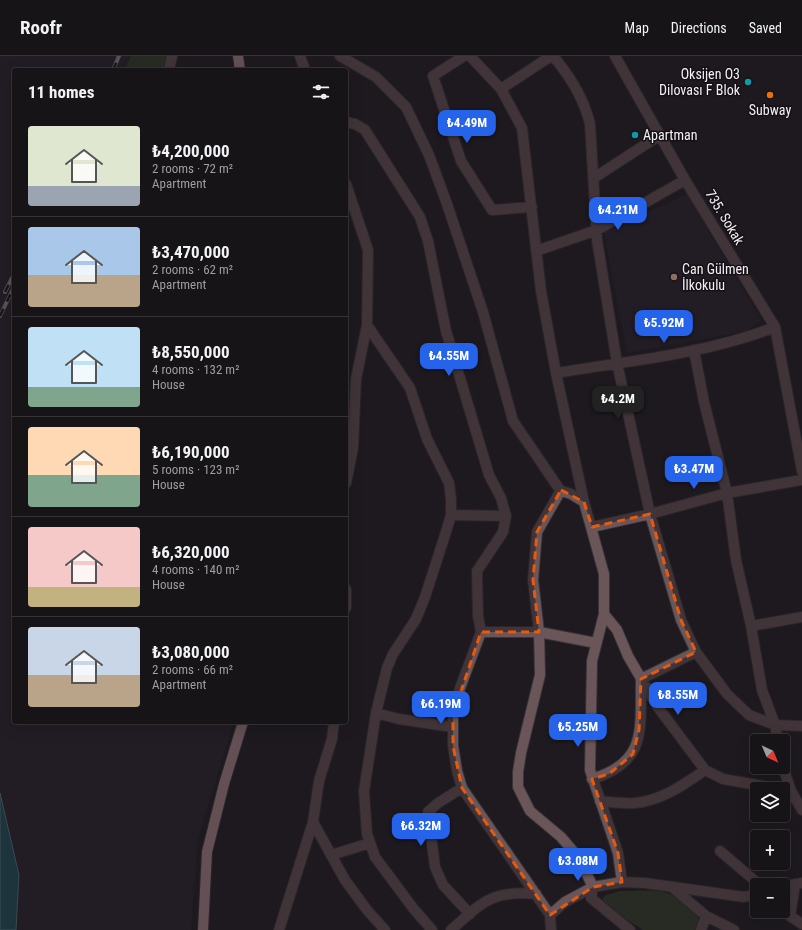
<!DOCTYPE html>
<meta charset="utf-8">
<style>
:root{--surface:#161417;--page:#232124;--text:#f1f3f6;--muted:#9e9ea1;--line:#353336;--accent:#2563eb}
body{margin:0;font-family:"Roboto Condensed",sans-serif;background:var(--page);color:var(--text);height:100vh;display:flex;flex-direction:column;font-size:15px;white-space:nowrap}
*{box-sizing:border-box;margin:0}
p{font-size:13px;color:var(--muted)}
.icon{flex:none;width:22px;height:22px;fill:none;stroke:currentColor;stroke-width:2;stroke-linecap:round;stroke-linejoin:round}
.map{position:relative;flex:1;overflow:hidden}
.details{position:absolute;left:12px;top:12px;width:336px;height:656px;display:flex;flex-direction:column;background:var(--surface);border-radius:4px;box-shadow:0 4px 16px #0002,0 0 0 1px var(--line)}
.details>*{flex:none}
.needle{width:26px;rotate:136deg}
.fabs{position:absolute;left:750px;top:678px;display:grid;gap:8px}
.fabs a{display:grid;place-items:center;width:40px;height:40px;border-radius:4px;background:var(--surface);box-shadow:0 4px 16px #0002,0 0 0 1px var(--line);font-size:20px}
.price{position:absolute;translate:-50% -34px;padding:0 9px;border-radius:8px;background:var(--accent);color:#fff;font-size:13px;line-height:26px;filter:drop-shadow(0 1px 2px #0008)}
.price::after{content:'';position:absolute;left:50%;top:24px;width:12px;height:9px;margin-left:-6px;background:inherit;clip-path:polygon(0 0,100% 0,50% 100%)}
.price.on{background:#222;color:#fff}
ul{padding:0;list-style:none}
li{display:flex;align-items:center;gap:12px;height:100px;padding:0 16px}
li+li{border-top:1px solid var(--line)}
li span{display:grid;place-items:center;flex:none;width:112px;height:80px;border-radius:4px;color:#555}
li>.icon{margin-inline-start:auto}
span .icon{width:48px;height:48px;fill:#fffc;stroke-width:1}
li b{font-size:17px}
h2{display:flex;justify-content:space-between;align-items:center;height:48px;padding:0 16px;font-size:17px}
header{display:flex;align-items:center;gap:24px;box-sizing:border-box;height:56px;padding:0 20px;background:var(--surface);border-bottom:1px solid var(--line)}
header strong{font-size:19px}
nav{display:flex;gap:22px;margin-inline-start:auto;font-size:14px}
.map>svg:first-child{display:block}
.built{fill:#28202a}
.green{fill:#334028}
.water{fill:#1e5460;stroke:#5e838c}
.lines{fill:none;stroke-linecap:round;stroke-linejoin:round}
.minor-casing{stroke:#383439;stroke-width:12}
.major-casing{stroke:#383439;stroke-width:12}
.minor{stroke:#6a5658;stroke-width:10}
.major{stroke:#ba9195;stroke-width:10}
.rail-casing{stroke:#99959a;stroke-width:4}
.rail{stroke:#151116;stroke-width:2.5;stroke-dasharray:8;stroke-linecap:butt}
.marked{fill:none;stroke:#e8590c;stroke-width:3;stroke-dasharray:8 5;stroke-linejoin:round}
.culture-dot{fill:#0f9aa8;stroke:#151116;stroke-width:1.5}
.food-dot{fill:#e8710a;stroke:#151116;stroke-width:1.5}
.education-dot{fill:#8d6e63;stroke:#151116;stroke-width:1.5}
.labels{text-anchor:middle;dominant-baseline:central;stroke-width:3;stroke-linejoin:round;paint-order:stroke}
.poi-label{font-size:14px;fill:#f3f0f4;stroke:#151116;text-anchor:start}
.street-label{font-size:14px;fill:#f3f0f4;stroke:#151116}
</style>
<header>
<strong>Roofr</strong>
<nav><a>Map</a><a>Directions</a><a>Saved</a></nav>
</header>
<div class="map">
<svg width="802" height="874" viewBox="0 0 802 874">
<rect width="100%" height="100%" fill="#1e1a1f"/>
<path class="built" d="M0,0h131l-7,14h-110v652h220l-36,116 -7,92h-175l3,-55 -19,-82z
M687,138l74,126 -14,11 -120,22 -23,-120z"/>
<path class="green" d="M131,0h36l-3,14h-37l-2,-1z
M620,835c38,0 52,-6 78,26l1,10 -3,3h-53l-40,-26v-6l3,-3z"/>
<path class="water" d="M0,737l19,82 -3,55h-16z"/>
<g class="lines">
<g class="minor-casing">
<path id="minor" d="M300,0l5,14
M340,0l36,21 30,30 23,48 18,49 36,108 30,109 47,69 11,4 13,8
M464,0l-31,20 28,85 31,49 40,-3
M470,0l31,33 21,39 19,163 15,82 28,129 20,72v40l-12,47 -2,109 28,83 4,29
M553,0c17,20 31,43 37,68l7,116 20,123 33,151 31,106 15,32 31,42 22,21 26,10 3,16
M615,0l70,124 90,147 27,144
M169,14l3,-14
M501,33l50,-33
M346,66l9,2 10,6 55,87 8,24 18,90 43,144 12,23 5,18 -3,16 -26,39 1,45 3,16
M594,122l66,-43
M346,128l22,66 -1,75 -11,54 -3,69 -7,35
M536,195l61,-21 88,-50
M367,269l43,63 17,51 22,44 2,17v15l-5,17 -21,65 -9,22 -23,35 -6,14 -11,45 -12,78 3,43 8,23 38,51 19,22
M694,294l10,52 23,91 9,67 15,66
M556,317c73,-12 150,-19 219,-46
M561,434l-24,42 -4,48 6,52 1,43 -19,78 -3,19v15l12,24 31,26 18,21 14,29 -2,11 39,32
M451,459l55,1
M592,471l58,-13 77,-21 75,-13
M346,533v19
M604,558l13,16 11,26 29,50 48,64 18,9 57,10
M802,561l-51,9 11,64 13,35 27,1
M376,657l23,6 53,8
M783,711l8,24 11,19
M592,723c56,-17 48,-50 49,-100l55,-27
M462,732l-24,15 -10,9 7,55 8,18 27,29
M600,745c11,1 24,3 35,2 28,-3 48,-18 70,-33
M313,766l32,58 22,30 18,20
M720,795l40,34
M331,799l39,-12
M795,828l-5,32 12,8
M783,831l18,-4
M673,832l33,28 28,14
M550,859l15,-13 28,-15 29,-5 23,1 99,14 13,-3
M279,874l34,-108 6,-41 13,-42 2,-17
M451,874c32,-28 40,-40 85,-36
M551,874l-1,-15 -88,-127 -5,-17 -4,-25v-31l7,-27 21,-56h58l57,11
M701,874l5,-14"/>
</g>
<g class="major-casing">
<path id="major" d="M238,0l2,14
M203,874l4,-78 17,-68 19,-62"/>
</g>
<use href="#minor" class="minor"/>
<use href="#major" class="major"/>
<g class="rail-casing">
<path id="rail" d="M113,14l6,-14
M5,236l9,-18
M0,260l14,-29"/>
</g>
<use href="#rail" class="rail"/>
</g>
<path d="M0 0H802V874H0ZM561,434l23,12 8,25 58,-13 31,106 15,32 -55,27 -2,51 -6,24 -24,20 -17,5 26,74 4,29 -29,5 -43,28 -88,-127 -9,-42v-31l28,-83h58l-6,-52 4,-48z" fill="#1e1a1f" fill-opacity=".55" fill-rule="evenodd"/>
<path class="marked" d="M561,434l23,12 8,25 58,-13 31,106 15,32 -55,27 -2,51 -6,24 -24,20 -17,5 26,74 4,29 -29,5 -43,28 -88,-127 -9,-42v-31l28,-83h58l-6,-52 4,-48z"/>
<g class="culture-dot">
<circle cx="748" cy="26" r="4"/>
<circle cx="635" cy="79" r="4"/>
</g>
<circle class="food-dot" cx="770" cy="39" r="4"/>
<circle class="education-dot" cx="674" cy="221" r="4"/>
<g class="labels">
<g class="poi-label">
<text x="740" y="18" text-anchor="end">Oksijen O3<tspan x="740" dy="16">Dilovası F Blok</tspan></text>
<text x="770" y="54" text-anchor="middle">Subway</text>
<text x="643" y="79">Apartman</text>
<text x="682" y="213">Can Gülmen<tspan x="682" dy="16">İlkokulu</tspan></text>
</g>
<g class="street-label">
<text transform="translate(725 161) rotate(59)">735. Sokak</text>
</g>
</g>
</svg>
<div class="fabs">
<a><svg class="needle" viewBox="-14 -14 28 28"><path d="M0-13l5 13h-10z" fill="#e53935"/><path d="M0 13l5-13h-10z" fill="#9e9ea1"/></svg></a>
<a><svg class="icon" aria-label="layers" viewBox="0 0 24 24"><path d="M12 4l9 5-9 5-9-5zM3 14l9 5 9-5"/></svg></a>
<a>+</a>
<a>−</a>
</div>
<b class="price" style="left:467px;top:88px">₺4.49M</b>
<b class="price" style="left:618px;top:175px">₺4.21M</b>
<b class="price" style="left:664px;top:288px">₺5.92M</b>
<b class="price" style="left:449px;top:321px">₺4.55M</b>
<b class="price on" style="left:618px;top:364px">₺4.2M</b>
<b class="price" style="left:694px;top:434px">₺3.47M</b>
<b class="price" style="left:678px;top:660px">₺8.55M</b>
<b class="price" style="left:441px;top:669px">₺6.19M</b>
<b class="price" style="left:578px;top:692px">₺5.25M</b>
<b class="price" style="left:421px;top:791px">₺6.32M</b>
<b class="price" style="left:578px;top:826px">₺3.08M</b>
<section class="details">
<h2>11 homes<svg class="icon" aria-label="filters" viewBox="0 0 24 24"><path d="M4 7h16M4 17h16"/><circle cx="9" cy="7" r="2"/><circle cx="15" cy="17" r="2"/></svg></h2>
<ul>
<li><span style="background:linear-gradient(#dfe7d0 75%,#9aa5b1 0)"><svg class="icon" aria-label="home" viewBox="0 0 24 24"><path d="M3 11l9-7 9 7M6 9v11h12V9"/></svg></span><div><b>₺4,200,000</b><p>2 rooms · 72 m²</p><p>Apartment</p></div></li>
<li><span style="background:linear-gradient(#a9c7e8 60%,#b9a48a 0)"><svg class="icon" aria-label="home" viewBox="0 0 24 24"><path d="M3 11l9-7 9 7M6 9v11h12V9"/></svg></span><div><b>₺3,470,000</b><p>2 rooms · 62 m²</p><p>Apartment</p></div></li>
<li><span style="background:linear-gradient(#bfe0f5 75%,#7fa58c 0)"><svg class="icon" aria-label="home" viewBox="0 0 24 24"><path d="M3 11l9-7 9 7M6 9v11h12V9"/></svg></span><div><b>₺8,550,000</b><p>4 rooms · 132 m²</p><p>House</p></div></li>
<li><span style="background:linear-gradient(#ffd9b3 60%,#7fa58c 0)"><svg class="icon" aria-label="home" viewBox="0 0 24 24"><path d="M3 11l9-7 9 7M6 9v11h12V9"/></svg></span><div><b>₺6,190,000</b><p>5 rooms · 123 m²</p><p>House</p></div></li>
<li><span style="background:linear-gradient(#f6c9c9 75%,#c2b280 0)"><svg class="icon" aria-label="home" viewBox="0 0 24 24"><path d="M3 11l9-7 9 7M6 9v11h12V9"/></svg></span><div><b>₺6,320,000</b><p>4 rooms · 140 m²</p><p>House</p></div></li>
<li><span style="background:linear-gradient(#c9d6e8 60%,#b9a48a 0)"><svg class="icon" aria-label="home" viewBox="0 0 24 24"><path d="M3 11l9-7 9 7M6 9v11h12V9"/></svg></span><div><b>₺3,080,000</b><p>2 rooms · 66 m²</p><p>Apartment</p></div></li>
</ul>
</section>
</div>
